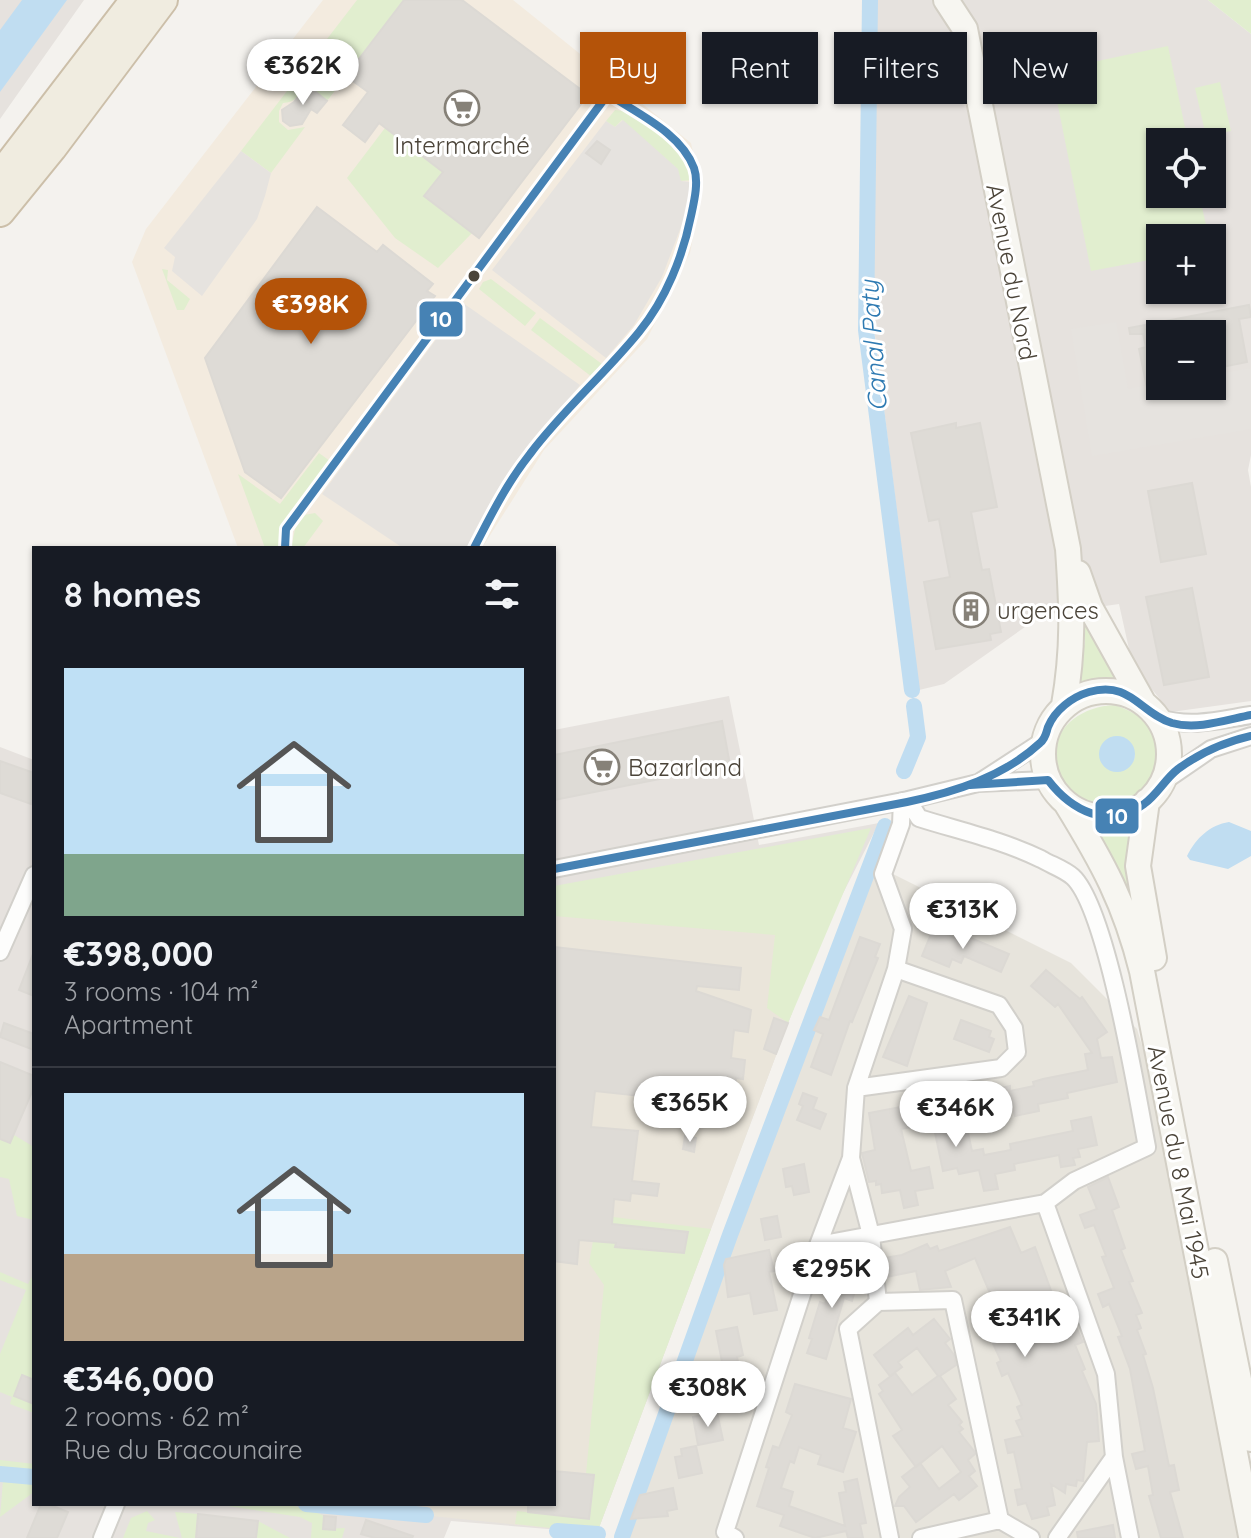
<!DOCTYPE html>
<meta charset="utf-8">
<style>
:root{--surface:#171b24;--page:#20242c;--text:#f1f3f6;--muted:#9ea1a6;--line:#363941;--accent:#b45309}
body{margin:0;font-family:Quicksand,sans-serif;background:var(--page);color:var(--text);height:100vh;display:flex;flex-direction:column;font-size:30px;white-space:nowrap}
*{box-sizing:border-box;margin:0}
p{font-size:26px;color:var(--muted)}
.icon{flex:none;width:44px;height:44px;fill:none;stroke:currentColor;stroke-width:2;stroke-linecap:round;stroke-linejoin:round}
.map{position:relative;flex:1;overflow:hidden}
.sheet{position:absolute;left:32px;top:546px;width:524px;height:960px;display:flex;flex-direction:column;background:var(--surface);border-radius:0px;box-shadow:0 2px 6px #0004}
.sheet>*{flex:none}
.banner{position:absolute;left:580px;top:32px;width:550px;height:72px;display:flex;gap:16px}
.buttons{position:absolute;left:1146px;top:128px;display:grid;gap:16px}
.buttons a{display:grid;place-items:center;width:80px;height:80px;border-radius:0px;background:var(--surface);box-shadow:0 2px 6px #0004;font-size:40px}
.price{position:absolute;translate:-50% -68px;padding:0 18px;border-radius:28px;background:#fff;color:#222;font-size:26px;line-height:52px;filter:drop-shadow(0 2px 4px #0008)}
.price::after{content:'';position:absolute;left:50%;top:48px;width:24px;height:18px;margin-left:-12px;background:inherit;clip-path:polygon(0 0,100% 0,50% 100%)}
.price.selected{background:var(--accent);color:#fff}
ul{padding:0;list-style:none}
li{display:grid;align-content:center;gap:16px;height:424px;padding:0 32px}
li+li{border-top:2px solid var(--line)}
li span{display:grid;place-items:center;height:248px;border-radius:0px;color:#555}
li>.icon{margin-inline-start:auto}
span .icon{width:144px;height:144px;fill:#fffc;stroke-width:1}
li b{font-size:34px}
h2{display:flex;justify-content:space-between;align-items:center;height:96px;padding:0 32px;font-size:34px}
.tag{padding:0 28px;border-radius:0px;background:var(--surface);box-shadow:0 2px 6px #0004;font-size:28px;line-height:72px}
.tag.selected{background:var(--accent);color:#fff}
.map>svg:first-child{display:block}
.residential{fill:#e7e4dc}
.commercial{fill:#f3ebdf}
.industrial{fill:#e6e2de;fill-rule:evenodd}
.education{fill:#eae5da}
.green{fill:#e1eecf;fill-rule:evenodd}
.parking{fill:#e6e3df}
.water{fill:#c0ddf1}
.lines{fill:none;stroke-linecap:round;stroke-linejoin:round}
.canal{stroke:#c0ddf1;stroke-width:16}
.building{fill:#dedbd6;stroke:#dcd9d4;stroke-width:2}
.minor-casing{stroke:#d2d0cb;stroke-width:20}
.secondary-casing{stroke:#d3cfc5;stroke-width:28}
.trunk-casing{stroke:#ccbfa9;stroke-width:32}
.minor{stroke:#fdfdfc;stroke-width:16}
.secondary{stroke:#f7f6f1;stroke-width:24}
.trunk{stroke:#f0ece0;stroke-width:28}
.bus-1-casing{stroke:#fff;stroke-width:14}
.bus-1{stroke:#4682b4;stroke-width:8}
.bus-dot{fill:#4b4439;stroke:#fff;stroke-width:3}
.labels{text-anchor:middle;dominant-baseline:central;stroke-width:6;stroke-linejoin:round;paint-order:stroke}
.poi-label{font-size:24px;fill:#4b4439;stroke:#fff;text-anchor:start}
.street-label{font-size:24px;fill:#4b4439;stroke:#fff}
.water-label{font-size:26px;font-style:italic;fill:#2e7ab2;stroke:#fff}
.line-badge{stroke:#fff;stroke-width:3}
.badge-label{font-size:22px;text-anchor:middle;font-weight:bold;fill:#fff}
</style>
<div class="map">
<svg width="1251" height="1538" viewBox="0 0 1251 1538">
<rect width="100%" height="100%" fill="#f4f2ee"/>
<path class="residential" d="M877,866l194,97 66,66 20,66 85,443h-619l134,-365z"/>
<path class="commercial" d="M323,0h190l178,143 11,48 -12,62 -43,86 -103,111 -62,98h-244l-106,-286 14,-33z"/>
<path class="industrial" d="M0,0h84l-84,119z
M873,0h335l43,34v421l-3,15 3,17v214l-80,11 -38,-45 -14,-63 -77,11 -98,69 -25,6 -45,-362zM1160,142h52v52h-52zM1160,238h52v52h-52zM1160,334h52v52h-52z
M729,696l30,149 120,-22 -59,115 -223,595 -146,-12 -7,17h-444v-791l34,13v744h520v-774z"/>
<path class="education" d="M554,903l266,35 -223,595 -283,-29h240z"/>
<path class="green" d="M357,0h47l-77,101 -20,-16c-7,9 -12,18 -24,18l-4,8v11l9,8 17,-3 -34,46 -30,-22z
M1208,0h43v34z
M1168,46l20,96h-28v52h39l10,44h-49v20l-69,13 -40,-200z
M1220,82l11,49 -25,5 -11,-48z
M615,110c33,1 68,41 79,70l-14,1 -58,-61 -7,7 -9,-6z
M385,128l58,44 -18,25 47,36 -34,35 -43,-30 -48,-60z
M162,269l6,1 -1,10 23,19 -6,11h-7z
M491,279l45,34 -11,13 -46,-37 4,-7z
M540,318l62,46 -10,13 -61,-47z
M319,453l11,8c-5,8 -9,15 -14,22 -15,22 -38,36 -35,65h-16l-27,-74 42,30z
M315,513l8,8 -20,27h-12l6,-28 7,-5z
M1082,622h4l35,56 -4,6 -24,-2 -14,5 -2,-4 8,-42z
M1114,705c81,23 39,123 -24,99 -16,-6 -27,-19 -32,-35 -11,-39 21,-62 56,-64zM1101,747l34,7 -1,6 -13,11 -11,-1 -10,-12z
M871,828l-83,195 -21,-15 8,-73 -221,-19v-30z
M1136,830l-4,71 -38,-69z
M14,1135l20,12v73l-17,-4 -8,-37 -9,-2v-38z
M613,1217l98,12 -114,304 -82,-9 2,-13 71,8 -2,-45 18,-189 -15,-22 4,-22 16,2z
M0,1272l28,12 6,-11v107l-12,-5 -8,20 20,9v9l-24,-9 2,-7 -12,-5v-38l26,-64 -26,-10z
M0,1460l34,4v11l-34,-3z
M0,1477l34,3v12l-34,25 3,-36 -3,-1z
M214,1504c34,0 80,-5 110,12v13l21,-1 -3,10h-31l1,-15 -12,-6z
M147,1511l8,9 -7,3 -2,8 34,7h-57l8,-20z
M175,1512l23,2 -2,24h-14z
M258,1521l32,17h-34z"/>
<path class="parking" d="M623,120l55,49 3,12 9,1 -3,29 -25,66 -28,48 -28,33 -114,-88 114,-149 9,6z
M241,151l30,22 -6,23 -8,23 -55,77 -30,-25 3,-14 -11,-9z
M463,303l117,82 -77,98 -32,65h-68l-81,-54z
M1116,322l12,67 32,-6v3h52v-11l39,-7v61l-159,27 -21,-127z"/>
<path class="water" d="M22,0h45l-67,92v-62z
M1099 754a18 18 0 1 1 36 0a18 18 0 1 1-36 0Z
M1229,822l22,9v25l-23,13 -38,-9 -3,-4c9,-18 23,-31 42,-34z"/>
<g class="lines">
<path class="canal" d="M870,0l-4,330 46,360
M904,771l14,-34 -4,-31
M0,1474l34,3
M306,1504l120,11
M557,1531l41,3
M622,1537l108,-302 155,-409"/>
</g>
<path class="building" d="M404,0h58l126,95 -109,143 -55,-42 19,-24 -64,-49 -14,19 -22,-17 25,-33 -22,-16z
M307,85l20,16 -10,12 -6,-4 -9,15 -12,2 -7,-5 -1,-11 12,-8z
M597,141l13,9 -9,14 -15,-11z
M317,207l60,45 6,-7 50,39 -6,7 8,5 -154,202 -36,-26 -40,-114z
M1249,305l2,12 -12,2 8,43 -35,7v-35h-52v52l-13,2 -8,-39 7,-2 -3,-13h-13l-1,-6z
M956,423v5l24,-5 17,84 -26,5 11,58 7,-1 12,63 -11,2 1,6 -55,9 -12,-67 26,-5 -11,-58 -10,2 -18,-88z
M1192,483l14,71 -45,8 -13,-71z
M1192,588l17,89 -45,8 -18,-88z
M722,721l8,44 -176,35v-45z
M0,761l34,12v22l-3,9 -31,-11z
M933,929l24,10 2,-6 50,21 -8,18 -37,-16 -3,7 -9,-4 -3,8 -27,-11z
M860,937l20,7 -5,13 3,1 -26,64 -2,-1 -19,54 -20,-8 12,-33 -9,-4 6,-13 9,3z
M554,947l187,21 -2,22 -42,-4 -1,5 55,19 -3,22 -14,-2 -3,28 14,2 -2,19 -7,-1 -3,28 -138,-15 -4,36 47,4 -6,50 27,3 -2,12 -26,-3 -1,8 -16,-2 -2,25 76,8 -4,21 -69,-6 1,-4 -37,-3 -2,24 -23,-3z
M33,954l1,1v41l-15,-6z
M1046,970l34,29 2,-2 25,35 -10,7 4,19 11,-1 5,25 -50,11 1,5 -30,6 1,7 -24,5 -2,-9 -28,6 -4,-21 29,-6v5l24,-5 -1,-4 10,-3 45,-9 -3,-16 7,-1 -34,-49 -3,3 -24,-21z
M909,996l18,7 -20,63 -24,-9z
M774,1018l14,5 -12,31 -12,-5z
M961,1020l30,11 -2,6 5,2 -5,13 -35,-13z
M4,1023l30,11v16l-34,-13z
M0,1062l34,14v11l-24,56 -10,-4z
M803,1093l14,5 -4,11 13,5 -6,15 -23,-9 6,-14 -4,-2z
M925,1099l1,3 15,-3 5,24 19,-4 7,32 11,-2 1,6 27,-5 -1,-6 63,-13 -2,-10 20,-4 6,28 -19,4 2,8 -7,1 2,7 -14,2 -2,-12 -45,9 1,6 -20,4 3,15 -14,2 -5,-21 -20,4 -2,-6 -14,3 -10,-48 -32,6 10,42 18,-4 4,21 -18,3 3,14 -14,3 -4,-18 -18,3 -1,-9 -5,1v-4l-7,1 -7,-29 13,-3 -6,-37 37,-7 -1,-3z
M685,1136l11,2 -2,14 -11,-3z
M804,1164l5,28 -15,3 -2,-9 -6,1 -3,-18z
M1108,1177l11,30 -7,3 13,38 -4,2 12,31 -4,1 13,31 -6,2 5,13 -4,2 9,24 -3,1 10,33 16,78 5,-1 5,25 -9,2 13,46h-22l-12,-42 4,-1 -5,-29 -12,3 -4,-15 13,-3 -15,-82 -12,-32 4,-1 -13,-32 -6,3 -5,-13 16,-6 -12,-31 4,-1 -12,-31 -9,3 -5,-13 17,-6 -9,-22z
M777,1216l4,21 -16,3 -4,-21z
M1010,1227l11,26 14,-6 32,87 10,-5 6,13 -8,3 10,24 -3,2 14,33 1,10 2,27 -12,1 -4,39 -6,-1 -1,6 -10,-2 -1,9 -14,-9 4,21 -8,2 2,8 -17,4 -6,-16 -8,2 -3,-15 7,-1 -8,-37 -6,1 -3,-13 18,-4 -7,-15 6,-2 -5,-12 5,-2 -14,-32 -6,3 -5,-13 4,-2 -16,-35 9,-4 -9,-21 7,-3 -17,-40 -30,13 6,16 -31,3 -4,-19 -30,6 -2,-19 18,-3 25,-11 3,5 7,-3 2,5z
M769,1250l5,21 -5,1 8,38 -23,4 -4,-21 -22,4 -4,-32 2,-6z
M842,1262l13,4 -2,9 6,1 -7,25 -8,-3 -18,61 -19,-6 5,-14 -3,-1 11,-36 5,2 11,-35 3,1z
M934,1319l16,20 -5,4 9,12 2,10 -16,11 16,23 -8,6 14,17 -3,3 4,4 -4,3 15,19 1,3 -7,6 7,11 -6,5 8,10 -18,14 -5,-6 -38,28 -12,-16h-9l4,-9 11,-10 -8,-10 18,-14 19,26 22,-17 -19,-26 -26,21 -23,-31 9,-6 -23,-36 4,-3 -4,-6 16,-12 17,22 26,-19 -21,-28 -19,14 4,5 -12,9 -16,-21 34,-27 5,7z
M737,1327l6,28 -6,2 8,41 -23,4 -6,-28 8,-2 -8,-41z
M22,1375l12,5v24l-20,-8z
M795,1384l56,15 -8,29 13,4 -13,40 -25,-8 3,-9 -22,-8 -5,16 -4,-2 -9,27 12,4 -4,14 56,20 -6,-33 7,-1 -2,-10 13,-3 9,44 -6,1 3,14h-15l-2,-7 -31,7 -35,-12 4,-11 -27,-9 12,-38 -3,-1 7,-21 6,2 13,-33 -6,-3z
M717,1412l6,28 -25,5 -5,-28z
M696,1446l6,27 -23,5 -4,-21 7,-1 -1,-7z
M554,1471l40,4 -5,44 -61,-7v-8h26z
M673,1488l4,21 -10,2 1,5 -37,3 9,-24z
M41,1504h7l20,8 -11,26h-30z
M198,1514l60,7 -2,17h-60z
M324,1516l12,1 -1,13 -12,-1z
M366,1520l47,16 -1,2h-37l-14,-4z
M1113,1525l2,13h-37l-1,-6z"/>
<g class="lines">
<g class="minor-casing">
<path id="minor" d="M1159,718c32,10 60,2 92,-3
M980,782l63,-41
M1163,782l48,-33 40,-13
M554,869l354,-69 70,-17 70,-3
M0,952l34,-77
M856,1088l145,-20 16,-16 -3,-24 -15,-23 -103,-36
M851,1158l20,77 7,67 75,-2 47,220
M1045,1203l61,171 8,83 -57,81
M818,1245l227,-42 29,-22 73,-34c-10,-52 -40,-238 -74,-270 -9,-8 -22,-12 -32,-18 -39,-19 -81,-28 -122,-41l-11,-18
M878,1302l-30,27 42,209
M1114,1457l16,81
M102,1538l14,-34
M735,1538l-10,-6 93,-287 33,-87 5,-70 40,-119 7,-40 -20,-55 18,-50 1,-23
M921,1538l79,-18 31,18"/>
</g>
<g class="secondary-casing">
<path id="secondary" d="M946,0l19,29 103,520c4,57 6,99 -4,156
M1078,573l12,34 53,95
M1043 754a63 63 0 1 1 126 0a63 63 0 1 1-126 0Z
M1147,801l-9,65 16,92
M1066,803c37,60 59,100 76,168l109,565
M1215,1261l36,178"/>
</g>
<g class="trunk-casing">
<path id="trunk" d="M0,176l135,-176
M0,212l52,-64 111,-148"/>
</g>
<use href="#minor" class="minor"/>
<use href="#secondary" class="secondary"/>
<use href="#trunk" class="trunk"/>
<g class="bus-1-casing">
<path id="bus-1" d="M285,548l1,-19 322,-435
M474,548c17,-33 33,-65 56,-94 33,-44 75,-80 109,-122 27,-33 44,-76 52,-116 3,-14 8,-34 3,-48 -13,-35 -56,-54 -86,-74
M970,785l78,-5c23,30 61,51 96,24 13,-9 21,-25 34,-35 22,-16 47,-27 73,-33
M554,869l353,-67c48,-10 96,-25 133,-59 6,-5 6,-10 8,-16 7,-17 24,-30 41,-35 41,-12 51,21 83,31 25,7 54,-3 79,-8"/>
</g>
<use href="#bus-1" class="bus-1"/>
</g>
<defs>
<g id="supermarket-ring" transform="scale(1.8)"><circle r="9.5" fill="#fff" stroke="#868178" stroke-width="1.5"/><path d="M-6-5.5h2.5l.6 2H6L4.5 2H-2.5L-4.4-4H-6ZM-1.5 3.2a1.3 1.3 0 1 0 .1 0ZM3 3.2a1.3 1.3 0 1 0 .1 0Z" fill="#868178"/></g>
<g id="building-ring" transform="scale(1.8)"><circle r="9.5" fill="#fff" stroke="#868178" stroke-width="1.5"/><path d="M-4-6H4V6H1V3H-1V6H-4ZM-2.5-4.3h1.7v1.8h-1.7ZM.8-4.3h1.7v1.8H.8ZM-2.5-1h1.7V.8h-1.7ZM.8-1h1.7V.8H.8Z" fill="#868178"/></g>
</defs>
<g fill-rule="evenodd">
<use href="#supermarket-ring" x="462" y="108"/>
<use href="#building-ring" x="971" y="610"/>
<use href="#supermarket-ring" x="602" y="767"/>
</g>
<circle class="bus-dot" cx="474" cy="276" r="7"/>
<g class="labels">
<g class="poi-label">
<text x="462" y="145" text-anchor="middle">Intermarché</text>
<text x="997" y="610">urgences</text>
<text x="628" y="767">Bazarland</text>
</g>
<g class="street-label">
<text transform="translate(1012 272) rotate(79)">Avenue du Nord</text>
<text transform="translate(1179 1162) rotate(79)">Avenue du 8 Mai 1945</text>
</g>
<g class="water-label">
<text transform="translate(873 346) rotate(-94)">Canal Paty</text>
</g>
</g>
<g class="line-badge">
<rect x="418" y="300" width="46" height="38" rx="8" fill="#4682b4"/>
<rect x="1094" y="797" width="46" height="38" rx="8" fill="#4682b4"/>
</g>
<g class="badge-label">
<text x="441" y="327">10</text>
<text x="1117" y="824">10</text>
</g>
</svg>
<div class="buttons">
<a><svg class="icon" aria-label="locate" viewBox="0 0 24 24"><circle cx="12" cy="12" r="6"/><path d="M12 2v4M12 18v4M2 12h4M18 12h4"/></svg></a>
<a>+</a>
<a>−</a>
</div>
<b class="price" style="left:303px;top:107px">€362K</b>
<b class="price selected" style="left:311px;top:346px">€398K</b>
<b class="price" style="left:963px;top:951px">€313K</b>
<b class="price" style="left:690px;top:1144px">€365K</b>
<b class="price" style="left:956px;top:1149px">€346K</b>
<b class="price" style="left:832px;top:1310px">€295K</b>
<b class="price" style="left:1025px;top:1359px">€341K</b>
<b class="price" style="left:708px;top:1429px">€308K</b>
<div class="banner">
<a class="tag selected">Buy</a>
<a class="tag">Rent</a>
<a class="tag">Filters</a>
<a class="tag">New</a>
</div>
<section class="sheet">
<h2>8 homes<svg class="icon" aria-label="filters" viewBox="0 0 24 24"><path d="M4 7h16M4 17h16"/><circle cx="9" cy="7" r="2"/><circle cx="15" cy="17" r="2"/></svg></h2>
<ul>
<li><span style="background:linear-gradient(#bfe0f5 75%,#7fa58c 0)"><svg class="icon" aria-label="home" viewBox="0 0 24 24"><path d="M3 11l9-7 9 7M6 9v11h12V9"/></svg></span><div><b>€398,000</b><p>3 rooms · 104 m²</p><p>Apartment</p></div></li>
<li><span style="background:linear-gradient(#bfe0f5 65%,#b9a48a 0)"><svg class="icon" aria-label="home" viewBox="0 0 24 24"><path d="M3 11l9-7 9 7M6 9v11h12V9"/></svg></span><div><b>€346,000</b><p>2 rooms · 62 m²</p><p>Rue du Bracounaire</p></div></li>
</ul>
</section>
</div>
